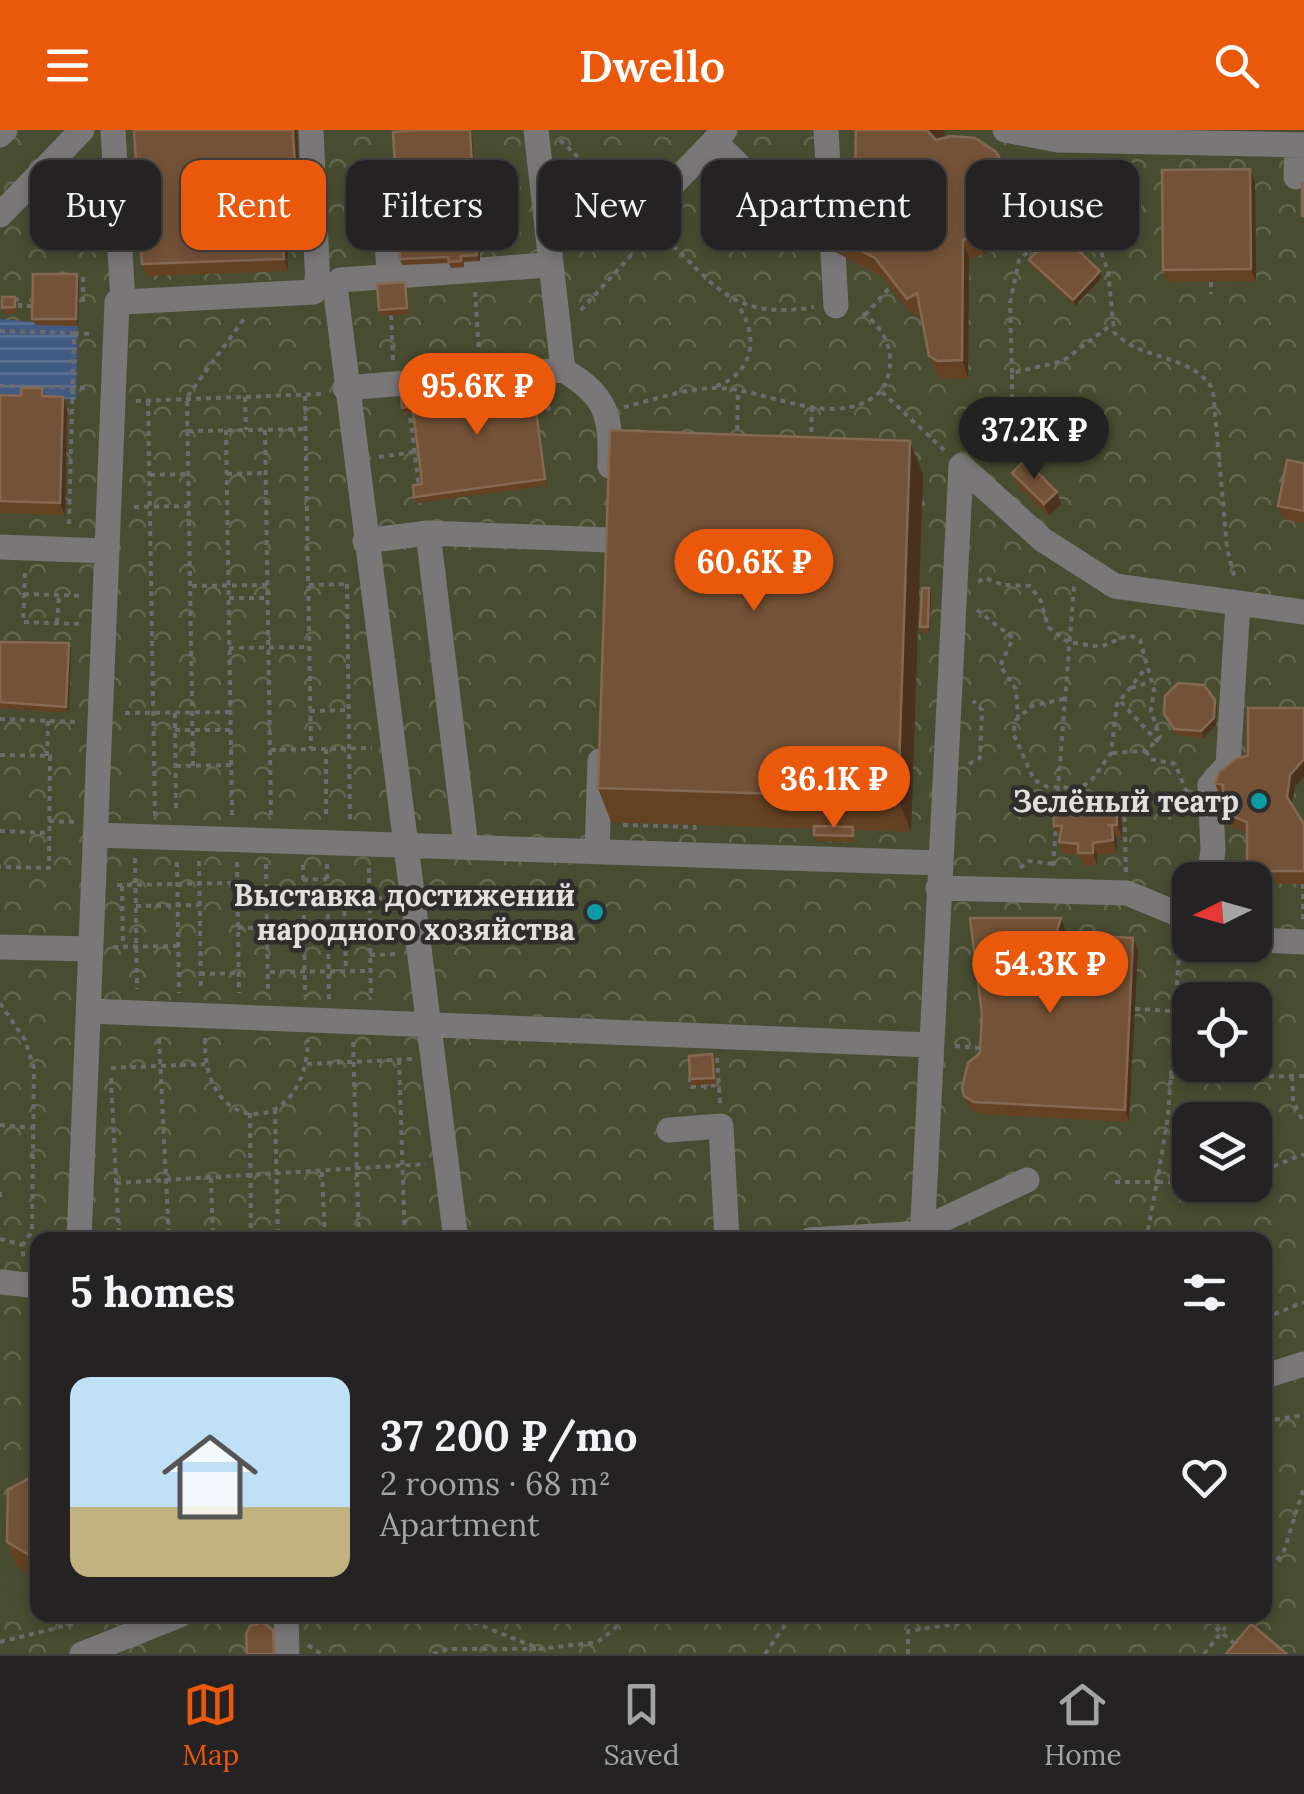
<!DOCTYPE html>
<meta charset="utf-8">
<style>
:root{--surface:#242222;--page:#302f2f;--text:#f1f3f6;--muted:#a3a4a5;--line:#413f40;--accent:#ea580c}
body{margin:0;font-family:Lora,serif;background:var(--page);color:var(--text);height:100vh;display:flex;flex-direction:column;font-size:38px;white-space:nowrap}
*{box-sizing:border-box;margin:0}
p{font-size:32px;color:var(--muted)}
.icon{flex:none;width:55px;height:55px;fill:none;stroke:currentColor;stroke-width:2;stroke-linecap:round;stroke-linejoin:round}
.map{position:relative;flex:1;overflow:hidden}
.panel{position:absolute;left:30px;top:1102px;width:1242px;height:390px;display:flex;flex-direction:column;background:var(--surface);border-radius:20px;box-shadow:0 5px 15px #0003,0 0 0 2px var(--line)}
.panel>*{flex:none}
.top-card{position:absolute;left:30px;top:30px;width:1245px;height:90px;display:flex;gap:20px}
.needle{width:65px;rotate:265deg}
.tools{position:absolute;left:1172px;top:732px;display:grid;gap:20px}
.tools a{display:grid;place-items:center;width:100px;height:100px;border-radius:20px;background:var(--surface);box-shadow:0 5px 15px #0003,0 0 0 2px var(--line);font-size:50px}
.price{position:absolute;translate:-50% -85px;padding:0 22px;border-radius:35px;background:var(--accent);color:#fff;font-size:32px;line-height:65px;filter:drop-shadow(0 2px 5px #0008)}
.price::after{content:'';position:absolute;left:50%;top:60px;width:30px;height:22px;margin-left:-15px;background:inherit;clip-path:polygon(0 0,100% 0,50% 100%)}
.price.selected{background:#222;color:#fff}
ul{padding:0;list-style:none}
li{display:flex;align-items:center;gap:30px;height:250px;padding:0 40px}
li span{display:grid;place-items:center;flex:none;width:280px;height:200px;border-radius:20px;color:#555}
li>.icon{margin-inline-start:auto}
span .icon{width:120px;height:120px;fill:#fffc;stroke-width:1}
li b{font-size:42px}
h2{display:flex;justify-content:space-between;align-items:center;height:120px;padding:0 40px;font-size:42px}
.tag{padding:0 35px;border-radius:20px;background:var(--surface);box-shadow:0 5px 15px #0003,0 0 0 2px var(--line);font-size:35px;line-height:90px}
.tag.selected{background:var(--accent);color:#fff}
header{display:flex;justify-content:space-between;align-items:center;height:130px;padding:0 40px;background:var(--accent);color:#fff;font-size:45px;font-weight:600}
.tab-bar{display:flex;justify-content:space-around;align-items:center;height:140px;border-top:2px solid var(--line);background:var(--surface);font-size:28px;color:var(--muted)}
.tab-bar a{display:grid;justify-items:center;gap:5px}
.tab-bar .selected{color:var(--accent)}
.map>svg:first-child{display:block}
.park{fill:url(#park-crowns);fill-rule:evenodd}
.garden{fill:#484d31}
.water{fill:url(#water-rules)}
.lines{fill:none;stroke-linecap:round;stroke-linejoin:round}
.path{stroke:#6d6b6a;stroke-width:4;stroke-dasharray:5 5;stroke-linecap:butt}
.minor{stroke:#797777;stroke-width:25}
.wall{fill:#654123;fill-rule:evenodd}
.shaded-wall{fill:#4a321f}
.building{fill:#735237;stroke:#846852;stroke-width:2.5;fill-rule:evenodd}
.culture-dot{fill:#0f9aa8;stroke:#302e2d;stroke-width:4}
.labels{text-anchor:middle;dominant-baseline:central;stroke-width:9;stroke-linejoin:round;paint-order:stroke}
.poi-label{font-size:30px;font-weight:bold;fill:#e2e0df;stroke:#302e2d;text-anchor:end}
</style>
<header><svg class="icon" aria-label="menu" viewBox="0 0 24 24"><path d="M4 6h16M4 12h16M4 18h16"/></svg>Dwello<svg class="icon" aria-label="search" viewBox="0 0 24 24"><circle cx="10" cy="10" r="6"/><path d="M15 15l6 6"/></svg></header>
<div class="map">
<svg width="1304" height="1524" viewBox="0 0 1304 1524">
<defs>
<pattern id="park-crowns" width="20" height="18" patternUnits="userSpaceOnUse" patternTransform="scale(2.5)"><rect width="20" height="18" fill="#484d31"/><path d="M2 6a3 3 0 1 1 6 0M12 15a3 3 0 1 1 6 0" fill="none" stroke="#62664e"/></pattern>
<pattern id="water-rules" width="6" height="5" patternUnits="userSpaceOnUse" patternTransform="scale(2.5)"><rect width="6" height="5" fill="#415a82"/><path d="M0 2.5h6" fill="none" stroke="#5c7193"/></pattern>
</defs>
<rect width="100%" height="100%" fill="#302e2d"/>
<path class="park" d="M0,0h1304v1524h-1304zM1190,750h65v65h-65zM1190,870h65v65h-65zM1190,990h65v65h-65zM38,1110h1227v375h-1227z"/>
<path class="garden" d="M1304,941v10l-115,3v-11z
M37,1356v120l-37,-20c0,-41 0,-78 37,-100z"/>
<path class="water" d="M0,189l78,7 -2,73 -76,-2z"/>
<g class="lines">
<path class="path" d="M560,10l66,62
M1088,34l9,77 11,30 6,61c26,29 80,22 99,58l14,158 8,32
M475,67l45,-3
M659,102c56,52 72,89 155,75
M73,147h10v26
M1211,152v12
M475,162l4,60
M14,170l6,-1v7h13v-5
M581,180l64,-70
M391,185l2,45
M865,185l27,-30
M0,201l74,2 -5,192
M74,203l20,1
M1012,243l-2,-70 9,-43 71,-65
M0,256l89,2
M716,256c37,-12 44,-50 22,-80
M543,262l2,18 4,-1 -1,-13
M882,262l62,58
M305,266l6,353
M245,267l1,33
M136,271l185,-7
M148,271l7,415
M624,277c30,-7 61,-19 92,-19 51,0 120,45 165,3 19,-29 7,-65 -23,-80
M409,278l10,80
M226,300l6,385
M265,300l6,386
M188,301l118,-2
M737,310l1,-50
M811,312l1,-35
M980,321l32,-4v-74l51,-12 48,-36
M379,327l35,-5
M227,344l38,-1
M150,345l38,-1
M922,371l3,9
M134,377l55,-1
M25,443l-2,49 56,2
M978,452l7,-4 18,7 27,1 11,15 7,26 20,15 32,5 29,-12 11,5 14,50 -3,21 9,26 -14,14 -35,2
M347,454l3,235
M309,455l40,-1
M192,456l75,-1
M24,464l60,2
M229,468h38
M977,480l36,28 -13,28 16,23 2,28
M57,493l2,-28
M229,518l80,-1
M1131,558l19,-6
M1064,569l-32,7 -16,14 -3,13 21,47 14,7 31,1 12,-7 20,-28 6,-49 29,-36
M1121,572l37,40
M310,581l39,-1
M125,583l105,-1
M175,583l1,100
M0,589l75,3
M175,600h55
M326,619v70
M271,620l101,-2
M1146,621l4,8 25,5 13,31
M0,625l50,1 -1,112 -49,-1
M47,626l1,-35
M969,634l11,-6 2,-48 -9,-9
M176,636l55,-1
M193,636l-6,-369 57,-78
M1112,670l12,-1 2,73
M1057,671l17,-215
M49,691l26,1
M623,695l72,2 -1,4
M0,701l49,2
M135,728l2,131
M199,731l2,130
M177,732l2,131
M237,732l2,131
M266,734l2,130
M327,734l2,135
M303,735l2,131
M1053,736l3,-40
M369,738l2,131
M1020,738l9,-7 24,3
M303,750l24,-1
M117,755l121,-2
M122,756l1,60
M327,770l64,-2
M344,771l2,70
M267,774l61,-1
M136,776l63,-1
M1303,789v-35
M238,798h30
M113,817l65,-1
M370,825l28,-1
M270,842l101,-1
M200,844l39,-1
M0,873l25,37 9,28 -2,163 -9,14v14
M1135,879l37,2
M205,908c-3,101 101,101 103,2
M159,909l10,201
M353,912l6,198
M955,916l26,2
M717,928l3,45
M399,930l6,180
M307,934l105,-5
M111,938l94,-4
M1292,946l1,25 11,22
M690,947l1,10 26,-2
M1169,947l135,-1
M111,948l8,162
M275,979l3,131
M250,983l1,127
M0,995l35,3
M322,1042l3,68
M1255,1044l49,-20
M211,1048l2,62
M1115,1052h42l11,-65 12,-178
M116,1053l310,-19
M1202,1055h26
M0,1062v5
M0,1109l23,6
M1146,1110l11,-58 33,1
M1265,1188l39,-16
M1265,1291l39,-6
M1265,1446l19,-25 20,-64
M455,1485l85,34 58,-7 33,-27
M1200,1485l35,29
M0,1512l109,-27
M308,1515l13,9
M433,1524l14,-5h89
M765,1524l27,-39
M908,1524v-23l55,-8 13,-8
M1204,1524l31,-39"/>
<path class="minor" d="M536,0l27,240
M826,0l10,176
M1005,0l53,10 246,5
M0,5l5,-5
M714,11l50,49
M1296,47l1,-32
M384,52l5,94
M0,85l82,-85
M642,86l83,-86
M335,156l121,954
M321,157l14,-1 5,-6 208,-15
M123,172l191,-10 4,-5 -7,-157
M345,258l218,-18c45,26 48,46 47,96
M961,336l82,74 72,46 189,26
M428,403l180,7
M365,411l63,-8 38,313
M0,417l107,4
M96,705l843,28
M597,720l3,-89
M1209,750l4,-30 -3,-65 18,-20 10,-161
M938,758l189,5 63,26
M1255,810l49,2
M0,817l91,2
M89,881l842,34
M669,1000l52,-4 6,114
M923,1099l104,-49
M79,1110l38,-938h6l-10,-172
M810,1110l113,-7
M922,1110l39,-774
M0,1152l38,4
M1265,1246l39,-12
M286,1485l1,39
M82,1524l98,-39"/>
</g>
<path class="wall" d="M134,0h163l5,108 -15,1 1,32 -141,5 -5,-12zM243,61l1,33 -52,2 -2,-32z
M856,0h87l2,7 63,36 22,-4 6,18 2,15 -21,3 -13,34 -20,15 -15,4 -1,120 -24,1 -8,-5 -7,-18 -8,-43 -7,4 -32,-41 -49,-25 -6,-18 27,-16z
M472,3l8,128 -16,1v5l-13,1 -2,-5 -47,2 -2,-15 -5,1 -3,-7 6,-25z
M1255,51l1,100 -89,1 -4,-12z
M1029,130l73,17 -27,29 -44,-40z
M79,150l-1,46 -43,-1 -3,-6z
M407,158l2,26 -27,2 -3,-6z
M17,173v10l-13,1 -2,-6z
M534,256l13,100 -131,17 -2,-6 8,-13 -9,-71 -8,1 -3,-6z
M42,258l3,8 22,13 -2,106 -65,-2v-118l21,1z
M910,311l13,34 -12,357 -57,-2 1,12 -39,-1 -2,-12 -203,-7 -13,-34z
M1304,333v60l-21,-4 -5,-13z
M1012,343l49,31 -12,12 -32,-31z
M931,464l-1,39h-8l-2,-6z
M0,512l71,7 -2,64 -69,-5z
M1215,570l2,6 -1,19 -13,13 -27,-3 -12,-21z
M1304,578v68l-9,11 -3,18 12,19v60l-49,-1v-3h-5l-3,-9v-39l-17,-6 -10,-19 -5,-13h4l-4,-11z
M1121,681l1,26h-6l1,16 -20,2v10h-14l-4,-10 -16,-1 -4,-12 1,-4 -6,-12z
M1061,788l4,12 -1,4 69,4 5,12 -9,172 -150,-8 -10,-6 -7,-20 18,-35z
M715,930l1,24 -24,1 -2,-6z
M38,1343v106l-22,-14 -9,-23z"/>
<path class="shaded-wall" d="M293,0h4l5,108 -4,-12z
M470,0l2,3 8,128 -3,-6z
M927,0h16l3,7 -12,11z
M1030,39l6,18 2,15 -6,-18z
M1250,39l5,12 1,100 -5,-12z
M185,52l5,12 2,45 -4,-12z
M1010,57l7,18 -13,34 -20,15 -7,-18z
M282,97l5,12 1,32 -4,-12z
M963,110l6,18 -1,120 -6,-18z
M1100,141l2,6 -27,29 -2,-6z
M77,144l2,6 -1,46 -2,-7z
M532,250l2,6 13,100 -2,-7z
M63,267l4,12 -2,106 -5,-12z
M910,311l13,34 -12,357 -13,-34z
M1057,362l4,12 -12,12 -5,-12z
M929,458l2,6 -1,39 -2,-6z
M69,513l2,6 -2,64 -3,-6z
M1215,570l2,6 -1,19 -13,13 -2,-7z
M1304,629v17l-9,11 -4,22 -4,-12 3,-22z
M1116,669l5,12 1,26 -5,-12z
M1112,697l5,12v14l-4,-13z
M1093,713l4,12v10l-4,-12z
M1061,788l4,12 -5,16 -4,-12z
M1133,808l5,12 -9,172 -4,-12z"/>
<path class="building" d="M134,0h159l5,96 -16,1 2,32 -142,5zM242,49l2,45 -56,3 -3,-45z
M420,0h50l7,125 -16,1v5l-12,1 -1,-5 -48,2 -1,-15h-7l-1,-24 7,-1 -5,-87z
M856,0h71l9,10 15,-4 24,2 21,14 12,21 22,-4 2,15 -22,3 -12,35 -21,14 -14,4 -1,120 -24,1 -9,-5 -12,-63 -10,6 -32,-41 -48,-25v-17l27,1z
M1250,39l1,100 -88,1 -1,-100z
M1302,54h2v32h-2z
M1056,100l44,41 -27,29 -44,-40z
M33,144h44l-1,45h-44z
M405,152l2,26 -28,2 -2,-26z
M2,167h13v10l-13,1z
M532,250l13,99 -131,18 -1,-12 9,-1 -2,-20 -8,-58 -10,2 -1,-11z
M21,258h21v8l21,1 -3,106 -60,-2v-106l21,1z
M610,300l300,11 -12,357 -300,-10z
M1025,330l32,32 -13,12 -32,-31z
M1287,330l17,3v48l-26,-5z
M922,458h7l-1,39h-8z
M0,512l69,1 -3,64 -66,-5z
M1178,553l26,2 11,15 -1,18 -13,13 -27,-2 -10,-15 1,-18z
M1248,578h56v51l-14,16 -3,22 17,27v47h-57v-49l-21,-8 -11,-20 8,-1v-8l-8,-2 4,-11 18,-14 11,-2z
M1116,669l1,26h-9l4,2 1,13 -20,3v10h-15v-9l-19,-2 3,-16h-8l-1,-26z
M814,696l39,1v9l-39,-1z
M970,788h91l-5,16 77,4 -8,172 -151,-8 -10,-6 -2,-8 6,-25 12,-10 2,-39z
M712,924l2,24 -24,1 -1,-23z
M38,1343v87l-31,-18 1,-52z
M262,1492l11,8 1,24h-27l-1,-20 4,-8z
M1251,1494l36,30h-61z"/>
<g class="culture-dot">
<circle cx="1259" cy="671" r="10"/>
<circle cx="595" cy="782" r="10"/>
</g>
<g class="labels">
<g class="poi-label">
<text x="1239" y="671">Зелёный театр</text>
<text x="575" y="765">Выставка достижений<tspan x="575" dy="34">народного хозяйства</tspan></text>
</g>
</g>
</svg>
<div class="tools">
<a><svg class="needle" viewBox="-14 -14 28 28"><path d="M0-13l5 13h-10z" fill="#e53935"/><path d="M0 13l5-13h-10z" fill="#a3a4a5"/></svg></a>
<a><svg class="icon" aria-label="locate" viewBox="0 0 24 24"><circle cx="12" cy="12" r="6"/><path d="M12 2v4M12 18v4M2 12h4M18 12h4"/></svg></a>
<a><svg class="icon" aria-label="layers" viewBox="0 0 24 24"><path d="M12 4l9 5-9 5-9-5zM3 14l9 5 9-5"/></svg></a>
</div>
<b class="price" style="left:477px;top:308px">95.6K ₽</b>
<b class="price selected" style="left:1034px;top:352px">37.2K ₽</b>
<b class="price" style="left:754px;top:484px">60.6K ₽</b>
<b class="price" style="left:834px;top:701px">36.1K ₽</b>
<b class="price" style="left:1050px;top:886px">54.3K ₽</b>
<div class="top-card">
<a class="tag">Buy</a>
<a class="tag selected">Rent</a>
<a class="tag">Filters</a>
<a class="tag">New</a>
<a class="tag">Apartment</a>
<a class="tag">House</a>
</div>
<section class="panel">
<h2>5 homes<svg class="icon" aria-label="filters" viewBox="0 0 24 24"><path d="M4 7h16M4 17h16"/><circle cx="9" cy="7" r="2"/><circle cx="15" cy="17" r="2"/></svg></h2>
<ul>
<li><span style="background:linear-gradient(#bfe0f5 65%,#c2b280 0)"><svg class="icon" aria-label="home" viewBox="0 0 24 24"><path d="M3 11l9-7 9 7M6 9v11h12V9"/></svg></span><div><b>37 200 ₽/mo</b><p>2 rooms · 68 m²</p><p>Apartment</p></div><svg class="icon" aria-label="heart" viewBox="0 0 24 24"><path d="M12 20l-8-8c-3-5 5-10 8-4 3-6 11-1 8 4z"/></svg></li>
</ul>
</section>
</div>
<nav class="tab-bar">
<a class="selected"><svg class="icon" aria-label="map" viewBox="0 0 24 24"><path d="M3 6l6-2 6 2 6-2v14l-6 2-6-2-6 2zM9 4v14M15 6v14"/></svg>Map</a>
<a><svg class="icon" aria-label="saved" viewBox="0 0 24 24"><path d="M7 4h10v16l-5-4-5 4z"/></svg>Saved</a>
<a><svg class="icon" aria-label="home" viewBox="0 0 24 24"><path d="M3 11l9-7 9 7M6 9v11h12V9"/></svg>Home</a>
</nav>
